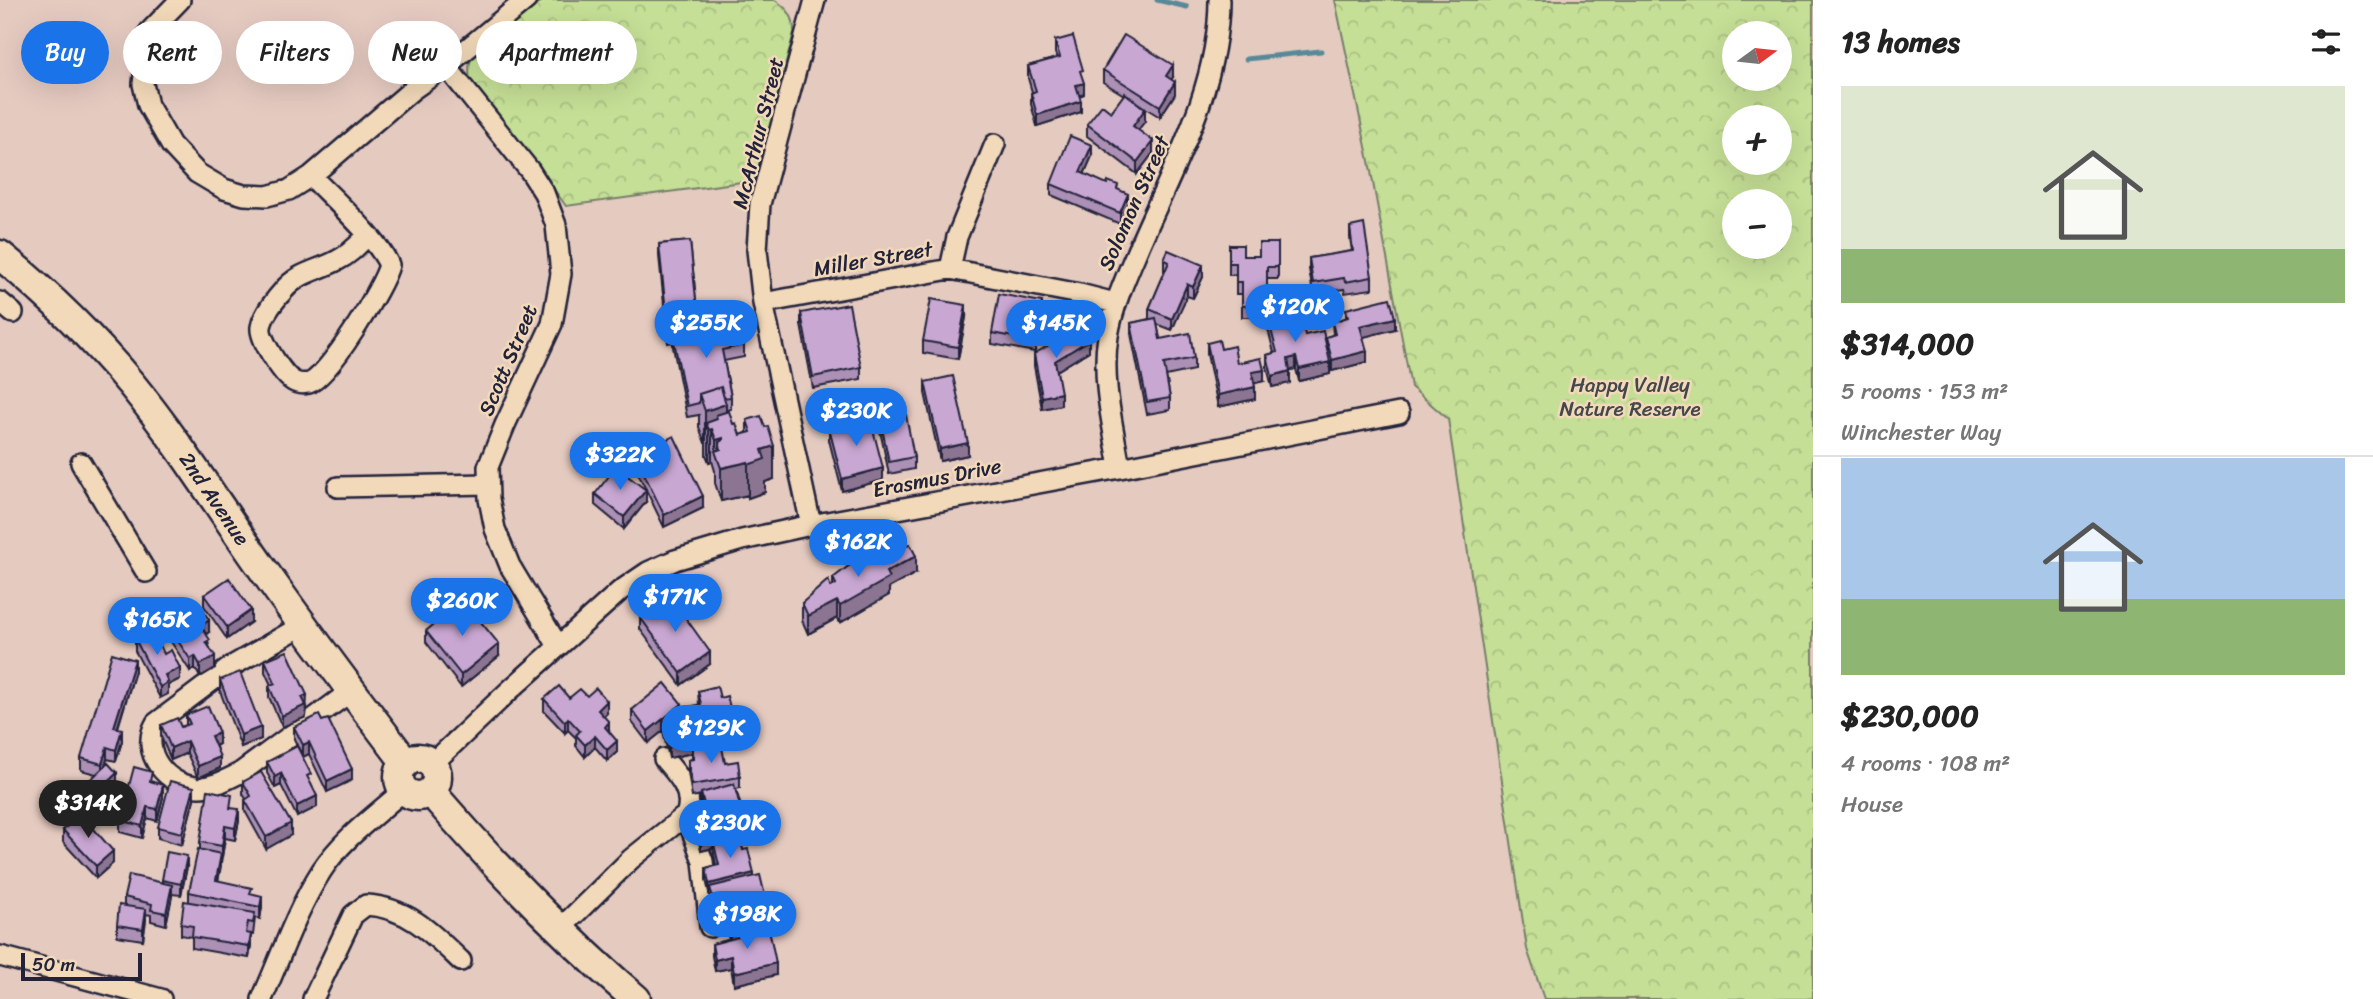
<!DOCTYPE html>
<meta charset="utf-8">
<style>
:root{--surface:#fff;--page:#f2f2f2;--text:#222;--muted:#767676;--line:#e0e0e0;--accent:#1a73e8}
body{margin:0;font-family:Sriracha,sans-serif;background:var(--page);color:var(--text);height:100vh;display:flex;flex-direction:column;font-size:26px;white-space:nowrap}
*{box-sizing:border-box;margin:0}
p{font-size:23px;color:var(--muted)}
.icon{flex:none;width:38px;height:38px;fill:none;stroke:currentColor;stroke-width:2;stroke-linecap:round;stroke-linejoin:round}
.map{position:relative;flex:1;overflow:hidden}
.side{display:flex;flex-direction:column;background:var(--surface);width:560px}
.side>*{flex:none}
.banner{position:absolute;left:21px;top:21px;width:665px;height:63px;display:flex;gap:14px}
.needle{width:46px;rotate:75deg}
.controls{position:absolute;left:1722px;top:21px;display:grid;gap:14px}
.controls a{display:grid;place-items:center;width:70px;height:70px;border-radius:50%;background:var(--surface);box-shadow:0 7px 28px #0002;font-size:35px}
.scale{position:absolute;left:21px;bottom:18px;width:121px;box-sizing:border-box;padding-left:7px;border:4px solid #22223b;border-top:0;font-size:19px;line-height:24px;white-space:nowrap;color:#22223b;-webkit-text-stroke:5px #f2d9b9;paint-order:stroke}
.price{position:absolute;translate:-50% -60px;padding:0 16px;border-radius:24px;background:var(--accent);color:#fff;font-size:23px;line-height:46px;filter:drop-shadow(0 2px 4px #0008)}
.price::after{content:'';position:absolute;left:50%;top:42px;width:21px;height:16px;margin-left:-10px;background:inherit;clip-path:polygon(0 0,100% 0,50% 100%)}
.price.on{background:#222;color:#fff}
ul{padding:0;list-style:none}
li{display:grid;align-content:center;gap:14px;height:371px;padding:0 28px}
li+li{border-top:2px solid var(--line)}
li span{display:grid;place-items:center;height:217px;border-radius:0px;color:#555}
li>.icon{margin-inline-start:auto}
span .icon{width:126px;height:126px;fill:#fffc;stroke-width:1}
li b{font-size:30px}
h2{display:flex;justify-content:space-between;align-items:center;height:84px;padding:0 28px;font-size:30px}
.chip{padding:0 24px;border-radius:32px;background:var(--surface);box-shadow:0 7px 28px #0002;font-size:24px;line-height:63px}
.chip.on{background:var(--accent);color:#fff}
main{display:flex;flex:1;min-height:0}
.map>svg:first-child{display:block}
.park{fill:url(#park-crowns);stroke:#748068;stroke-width:2;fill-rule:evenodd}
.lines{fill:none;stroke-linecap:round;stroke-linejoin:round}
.stream{stroke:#588998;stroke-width:5}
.street-casing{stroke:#22223b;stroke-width:24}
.secondary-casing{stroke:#22223b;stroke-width:33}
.street{stroke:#f2d9b9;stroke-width:19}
.secondary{stroke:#f2d9b9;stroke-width:28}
.wall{fill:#ac90b5;stroke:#22223b;stroke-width:2}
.shaded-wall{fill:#8c7593;stroke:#22223b;stroke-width:2}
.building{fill:#c8a7d2;stroke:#22223b;stroke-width:2}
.labels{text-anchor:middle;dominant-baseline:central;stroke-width:5;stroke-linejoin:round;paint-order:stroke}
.street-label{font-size:21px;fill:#22223b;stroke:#f2d9b9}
.park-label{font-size:21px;fill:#43484d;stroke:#f2d9b9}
</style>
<main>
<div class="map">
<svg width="1813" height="999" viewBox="0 0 1813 999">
<defs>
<pattern id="park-crowns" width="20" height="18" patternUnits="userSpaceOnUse" patternTransform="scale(1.75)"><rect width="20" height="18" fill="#c5df96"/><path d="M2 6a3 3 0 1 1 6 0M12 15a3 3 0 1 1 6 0" fill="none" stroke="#a9bf82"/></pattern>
</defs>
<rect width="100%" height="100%" fill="#e5cac0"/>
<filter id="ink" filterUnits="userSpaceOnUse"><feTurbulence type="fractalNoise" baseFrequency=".0143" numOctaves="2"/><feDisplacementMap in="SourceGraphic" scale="14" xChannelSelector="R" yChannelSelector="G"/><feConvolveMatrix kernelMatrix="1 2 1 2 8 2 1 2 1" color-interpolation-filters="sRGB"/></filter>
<g filter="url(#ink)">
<path class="park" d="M544,0h231c13,9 19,16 19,32l-38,148 -190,26 -33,-46 -63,-79c-1,-7 -2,-15 1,-22 6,-13 58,-50 73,-59z
M1335,0h478v999h-269l-17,-50 -79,-530 -37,-32 -42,-226zM1734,33h46v46h-46zM1734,117h46v46h-46zM1734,201h46v46h-46z"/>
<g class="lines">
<path class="stream" d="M1157,0l30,7
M1246,59l75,-8"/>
<g class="street-casing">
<path id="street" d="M180,0l-31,32 -6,52 5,21 23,40 26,28 27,16 20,6 23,1 22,-6 22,-14 101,-86 34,-24 80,-66
M446,66l84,105 14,22 12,32 5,49 -9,50 -47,101 -17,42 1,32 6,30 15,37 48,80
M311,176c21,22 67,63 78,89 -5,21 -61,113 -80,118 -5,1 -11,1 -16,-2 -10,-6 -34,-42 -32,-54 2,-12 14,-27 22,-36 15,-19 35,-20 55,-31 12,-6 20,-15 29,-24
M950,269l7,-32 38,-93
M0,302l13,11
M763,303l187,-34 130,25 35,9
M81,463l65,109
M1120,468c-7,-43 -19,-88 -12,-132 5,-30 17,-57 29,-85 34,-80 82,-162 82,-251
M338,487l150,-3
M811,525l-48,-222 -6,-53 3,-46 55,-204
M303,625l-71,41 -76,57c-17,29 11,64 43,64 15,0 28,-8 41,-14l111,-82
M432,764l78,-74 110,-99 28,-19 27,-12 67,-20 69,-15 309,-57 279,-55
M686,815l17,46 7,66
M559,930l72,-71 55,-44c9,-22 -8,-40 -22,-56
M0,956l161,43
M262,999c19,-43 35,-90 60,-129 21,-32 54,-55 82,-80
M313,999l40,-84 13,-10c42,2 68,30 95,56"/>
</g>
<g class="secondary-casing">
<g id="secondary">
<path id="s1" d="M0,255c48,39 92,82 132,130 49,60 90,127 135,190 45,64 92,126 139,188"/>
<circle cx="418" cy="777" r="19"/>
<path d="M431,792c64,74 130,143 205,207"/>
</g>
</g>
<use href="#street" class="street"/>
<use href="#secondary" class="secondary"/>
</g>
<path class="wall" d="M1055,41l28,39 1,14 -5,2 2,16 -44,14 -6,-22v-11l1,-1 -4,-14v-12l29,-8 -2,-5z
M1103,70l70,7 -2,3 4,14 -15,23 -21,-13 6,17 -7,9 15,23 -16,21 -50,-38v-12l24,-12 13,-17 -21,-13z
M1092,156l-8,18 34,16 10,15 -8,19 -69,-29v-11z
M1350,227l22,50v12l-27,4 -1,-4 -31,5 -4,-25v-11l43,-7 -2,-13z
M690,241l9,90 45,14v12l-20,4 7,36v12l-5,1v2l14,23 7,-2v-13l27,59 -9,3v10l-17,6v-3l-27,6 -6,-18v-12l-3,-10 -3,1 -3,-7v-12h-1l-6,-16v-12l-12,2 -14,-70v-5l-5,1 -9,-87v-12z
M1278,243v36h-11v38h-25v-23h-6v-19h-7v-30l14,11h16z
M1164,259l39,18 -10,21 -6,-2 -15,34 -15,-6 3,15 34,19v12l-28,6 4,22v12l-23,4 -16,-80v-11l18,-4v-10l16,-37 -1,-1z
M1346,309l49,20 -32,8 4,25 -35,9 -2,-8v11l-31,7 -3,-12 -6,1v13l-18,4 -5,-20v-12l7,-2 -6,-24v-11l58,27v-8l7,-2 -1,-13 14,-4z
M801,313l60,54v12l-48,9 -12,-63z
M1042,314l-7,38 -43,-8v-11z
M966,317l-8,42 -35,-6v-12z
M1207,343l14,6 16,14 27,18 -10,2 1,16 -37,8 -11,-53z
M1089,351l-32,20 4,34 -19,4 -8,-43v-12z
M925,382l43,73 -28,6 -15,-68z
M877,404l37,53v12l-25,5 -12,-58z
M829,428l54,52 -41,11 -13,-51z
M635,455l68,53 -39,19 -29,-60z
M595,494l51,8 -22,27 -29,-24z
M875,554l41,19 -27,15v7l-49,28 -3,-5 -29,16 -6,-14v-17l31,-17v-8l40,-16 2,-2z
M204,595l47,27 -24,17 -23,-33z
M640,617l70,47 -29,21 -41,-56z
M164,620l26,1 19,11 -3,2 9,34 -15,9 -5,-9 -5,3 -26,-40z
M426,631l73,25 -38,31 -35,-45z
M135,639l29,15 16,25 -12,6v9l-8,4 -25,-47z
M265,660l42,46 -1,11 -24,10 -13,-30v-11l2,-1 -6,-13z
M135,671l-17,57 4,13 -6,20 -9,-2 -2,7 12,18 -34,33 30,46 -17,15 -33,-36v-12l15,-14 -6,-7v-12l24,-23 -15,-4v-12z
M220,680l41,59 -20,8 -21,-56z
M698,691l22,7 13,33 -21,5v7l13,20 15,14v11l-4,1 14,50 -9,2 2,9 24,65 -11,3 2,14 18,43 -42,10 -3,-17 -16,3 -3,-15v-12l17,-4 -4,-16 -8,2 -11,-46v-12l10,-3 -3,-17 -12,3 -4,-18v-12l8,-2 -4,-15v-9l-9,2 -4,-25v-12l4,-1v-6l-23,5 -6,-27 -15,12 -16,-21v-12l50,6 -4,3 4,-1v-9l17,-4z
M587,696l20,17 -3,3 13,36 -10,9 -12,-14 -10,10 -9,-11v-8l-8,-8 -3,3 -21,-22v-12z
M186,715l33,29 -3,2 4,22 -22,10 -11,-25 -16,7 -10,-23v-12l20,2 5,-2z
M322,721l30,59 -25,12 -18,-38 -6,3 -9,-18v-12z
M267,762l44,22 6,23 -20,10 -16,-32 -6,3 -8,-15z
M152,782l11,15 -6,24 -10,-3 -5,20 -22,-6v-12z
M243,782l48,53 -25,14 -21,-38v-11l1,-1 -3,-5z
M194,799l-12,46 -24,-7v-11z
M231,808l8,13 -4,19 -10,-2 -7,43 34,13 10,13 -2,12 -5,-1 -2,17 -2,-1v11l-2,13 -57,-10v-11l-11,-2v-11l8,-22v-10l11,-43v-7z
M187,867l-6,28 -9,-1 -6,31 -15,-4v-6l-5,-1 -3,26 -26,-4v-11l7,-19v-9l38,-14v-3z"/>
<path class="shaded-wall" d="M1173,65v12l-7,11v-12z
M1175,82v12l-15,23v-11z
M1084,83v11l-8,3v-12z
M1081,101v11l-44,14v-11z
M1145,109v12l-12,16v-11z
M1153,141v12l-16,21v-12z
M1092,145v11l-12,28v-12z
M1128,194v11l-8,19v-11z
M1203,265v12l-10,21v-11z
M1187,284v12l-15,34v-11z
M1042,302v12l-7,38v-11z
M966,305v12l-8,42v-12z
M1395,318v11l-35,9v-12z
M1089,340v11l-34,21v-11z
M1367,351v11l-35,9v-11z
M1296,357v12l-8,2v-12z
M1330,362v12l-31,7v-12z
M1264,370v11l-12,3v-12z
M1290,371v12l-18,4v-11z
M1255,387v12l-37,8v-12z
M1061,393v12l-19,4v-12z
M726,404v33l-10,-22v25l-4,-11v32l-3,1v-32l-3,-7v20h-1v-32z
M723,438v30l25,-6v33l-27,6v-52l-2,-7v20l-3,-10v-12z
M968,443v12l-28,6v-12z
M774,446v33l-9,3v10l-17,6v-33l14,-15z
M883,468v12l-41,11v-12z
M646,490v12l-22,27v-12z
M703,496v12l-39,19v-12z
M916,556v17l-27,15v7l-49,28v-17l46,-34z
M837,601v17l-29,16v-18z
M251,610v12l-24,17v-12z
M209,620v12l-8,5v-11z
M499,644v12l-38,31v-12z
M710,652v12l-29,21v-12z
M195,656v12l-5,3v-12z
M215,656v12l-15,9v-12z
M135,660v11l-21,68v-12z
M180,668v11l-12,6v9l-8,4v-11l5,-12z
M307,695l-1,22 -24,10v-11l20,-19z
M607,701v12l-9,8v-11z
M682,704v12l-17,13 -2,-7v9l-15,12v-12z
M568,718v12l-3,3v-11z
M733,719v12l-21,5v7l-20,4v6l-23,5v-11l42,-22z
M609,722v12l-4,-7z
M261,727v12l-20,8v-12z
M122,729v12l-6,20v-11z
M219,733v11l-8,4v-12z
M595,736v11l-10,10v-12z
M187,741v12l-16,7v-12z
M617,741v11l-10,9v-11z
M309,742v12l-6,3v-12z
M107,747v12l-5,17v-12z
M220,757v11l-22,10v-12z
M352,769v11l-25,12v-11z
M117,773v11l-36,35v-12z
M281,773v12l-6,3v-11z
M163,785v12l-6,24v-12z
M194,787v12l-12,46v-12z
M317,796v11l-20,10v-11z
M147,807v11l-5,20v-12z
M239,809v12l-4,19v-12z
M291,823v12l-25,14v-12z
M225,826v12l-3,19v-11z
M750,827v12l-35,8 -2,-7v8l-12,3v-12z
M113,851v12l-17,15v-12z
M221,854v12l-5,26v-12z
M187,856v11l-6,28v-11z
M754,873v12l-44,2 -1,8v-11z
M172,885v12l-6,28v-12z
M262,896v11l-2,12v-12z
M767,904v11l-13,4v-12z
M146,909v12l-3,19v-11z
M725,913v11l-8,2v-11z
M758,925v12l-28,7v-11z
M251,934v11l-2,13v-12z
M731,956v12l-16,3v-11z
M776,963v12l-42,10v-12z"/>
<path class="building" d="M1124,35l49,30 -7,11 9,6 -15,24 -57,-36z
M1073,36l10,34 -3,1 4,12 -8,2 5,16 -44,14 -6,-22 5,-2 -8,-25 32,-9 -5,-16z
M1125,93l20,16 -12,17 20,15 -16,21 -50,-38 15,-19 9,7z
M1070,136l22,9 -12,27 27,12 1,-3 10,4 -1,4 11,5 -8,19 -69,-29z
M1364,224l8,53 -27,5 -1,-4 -31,5 -4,-25 44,-7 -3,-24z
M690,241l9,87 -31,3 -9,-87z
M1259,243h19v24h-11v38l-25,1v-24h-6v-19h-7v-18h14v11h16z
M1168,250l35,15 -10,22 -6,-3 -15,35 -23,-10 20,-47 -5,-3z
M999,294l43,8 -7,39 -43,-8z
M1390,298l5,20 -35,8 7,25 -35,9 -6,-23 9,-3 -3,-12 16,-5 -2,-8z
M931,299l35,6 -8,42 -35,-6z
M849,304l12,63 -48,10 -12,-64z
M1299,310l6,25 18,-4 7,31 -31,7 -3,-12 -8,2 2,12 -18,5 -5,-21 10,-3 -9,-34z
M1156,318l4,21 30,-6 4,25 -30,6 6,34 -23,4 -16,-79z
M739,323l5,22 -22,5 9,47 -7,1 -3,-11 -22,7v9l-12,3 -14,-70z
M1082,326l7,14 -34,21 6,32 -19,4 -8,-43z
M1219,340l2,9 13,-3 3,17 24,-5 3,12 -12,2 3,15 -37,8 -11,-52z
M953,376l15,67 -28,6 -15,-67z
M721,387l5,17 -21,7 -6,-17z
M903,399l11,58 -25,5 -12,-58z
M729,411l4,13 3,-1 4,12 11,-3 -4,-12 14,-4 4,11 3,-1 6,20 -12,4 3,9 -17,6v-3l-27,6 -6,-17 6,-2 -2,-7 4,-2v-2l-7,2 -4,-11 -3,1 -3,-7 11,-4 -1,-4z
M870,418l13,50 -41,11 -13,-51z
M674,436l29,60 -39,19 -29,-60z
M616,467l30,23 -22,27 -29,-23z
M910,544l6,12 -30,16 3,6 -49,28 -3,-5 -29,15 -6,-13 26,-23 3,7 5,-3 -3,-6 17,-13 20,-8 3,5 5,-3 -3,-5z
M229,578l22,32 -24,17 -23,-32z
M670,596l40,56 -29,21 -41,-56z
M463,600l36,44 -38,31 -35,-44z
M181,609l9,12 14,-9 5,8 -8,6 9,14 -4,2 9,14 -15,9 -5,-9 -5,3 -26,-39z
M153,630l11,24 7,-4 9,18 -15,7 3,7 -8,5 -25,-48z
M287,651l20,44 -5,2 4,8 -24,11 -13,-30 6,-3 -10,-23z
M112,653l23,7 -21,67 8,2 -6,21 -9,-3 -5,17 -21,-6z
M240,672l21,55 -20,8 -21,-55z
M665,683l17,21 -34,27 -16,-21z
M559,686l10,12 11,-9 7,7 9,-8 11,13 -9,9 11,12 -4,5 12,14 -10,9 -12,-14 -10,9 -9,-10 4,-4 -12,-13 -3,4 -21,-23z
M717,686l3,12 7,-2 6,23 -22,6 1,7 -16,4 1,4 -28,7 -6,-25 21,-5 -2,-8 19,-5 -3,-13z
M208,706l11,27 -8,3 9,21 -22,9 -11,-25 -16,7 -10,-23 16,-7 4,9 9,-3 -4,-9z
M319,715l3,6 6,-2 24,50 -25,12 -18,-39 -6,3 -9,-18z
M721,742l4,21 13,-2 2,16 -48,8 -4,-25 6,-1 -2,-12z
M297,746l14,28 -4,2 10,20 -20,10 -16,-33 -6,4 -8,-15z
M108,763l9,10 -36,34 -9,-10z
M134,767l18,5 -2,9 13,4 -6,24 -10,-2 -5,19 -22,-6z
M261,772l30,51 -25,14 -21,-37 6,-4 -8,-14z
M170,781l24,6 -12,46 -24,-6z
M734,784l6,22 4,-1 6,22 -49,12 -4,-18 11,-2 -7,-26z
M208,790l24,5 -2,13 9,1 -4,19 -10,-2 -3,20 -22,-4z
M81,814l32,37 -17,15 -33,-36z
M739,834l4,16 5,-1 6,24 -45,11 -3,-16 13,-3 -6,-25z
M198,849l23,5 -5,26 36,8 -2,5 12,3 -2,11 -71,-15z
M167,852l20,4 -6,28 -19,-4z
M129,875l43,10 -6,28 -15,-3 1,-6 -28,-7z
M760,875l7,29 -13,3 4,18 -28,8 -5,-20 -8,2 -7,-28z
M184,901l71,12 -2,10 -5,-1 -2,11 5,1 -2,12 -57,-9 1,-11 -12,-2z
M119,905l27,4 -3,20 -26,-4z
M769,929l7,34 -42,10 -3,-17 -16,4 -3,-16z"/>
</g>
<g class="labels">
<g class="street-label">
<text transform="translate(758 133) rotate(-76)">McArthur Street</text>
<text transform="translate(1134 203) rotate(-66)">Solomon Street</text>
<text transform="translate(873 259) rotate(-10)">Miller Street</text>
<text transform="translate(508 360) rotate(-67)">Scott Street</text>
<text transform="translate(937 478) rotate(-11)">Erasmus Drive</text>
<text stroke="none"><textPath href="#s1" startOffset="326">2nd Avenue</textPath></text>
</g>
<g class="park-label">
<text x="1630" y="385">Happy Valley<tspan x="1630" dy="24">Nature Reserve</tspan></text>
</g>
</g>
</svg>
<div class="controls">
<a><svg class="needle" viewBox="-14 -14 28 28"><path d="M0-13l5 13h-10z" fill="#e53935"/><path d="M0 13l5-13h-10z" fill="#767676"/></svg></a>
<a>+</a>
<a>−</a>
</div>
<div class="scale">50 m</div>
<b class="price" style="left:1295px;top:344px">$120K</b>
<b class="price" style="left:706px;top:360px">$255K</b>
<b class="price" style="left:1056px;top:360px">$145K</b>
<b class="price" style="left:856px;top:448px">$230K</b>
<b class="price" style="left:620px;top:492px">$322K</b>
<b class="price" style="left:858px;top:579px">$162K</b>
<b class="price" style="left:675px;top:634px">$171K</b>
<b class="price" style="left:462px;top:638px">$260K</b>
<b class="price" style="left:157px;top:657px">$165K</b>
<b class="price" style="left:711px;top:765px">$129K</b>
<b class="price on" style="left:88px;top:840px">$314K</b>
<b class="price" style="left:730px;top:860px">$230K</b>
<b class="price" style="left:747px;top:951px">$198K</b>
<div class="banner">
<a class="chip on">Buy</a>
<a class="chip">Rent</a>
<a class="chip">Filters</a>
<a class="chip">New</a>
<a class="chip">Apartment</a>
</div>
</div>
<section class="side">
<h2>13 homes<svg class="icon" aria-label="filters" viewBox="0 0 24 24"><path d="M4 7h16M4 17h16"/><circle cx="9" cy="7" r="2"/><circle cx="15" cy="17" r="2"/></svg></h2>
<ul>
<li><span style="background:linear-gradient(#dfe7d0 75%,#8fb573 0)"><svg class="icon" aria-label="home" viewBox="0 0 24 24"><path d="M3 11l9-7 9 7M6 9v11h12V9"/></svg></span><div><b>$314,000</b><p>5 rooms · 153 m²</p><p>Winchester Way</p></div></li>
<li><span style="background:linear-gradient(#a9c7e8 65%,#8fb573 0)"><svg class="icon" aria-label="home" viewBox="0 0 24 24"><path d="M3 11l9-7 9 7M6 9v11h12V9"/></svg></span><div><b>$230,000</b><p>4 rooms · 108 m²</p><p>House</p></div></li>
</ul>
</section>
</main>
